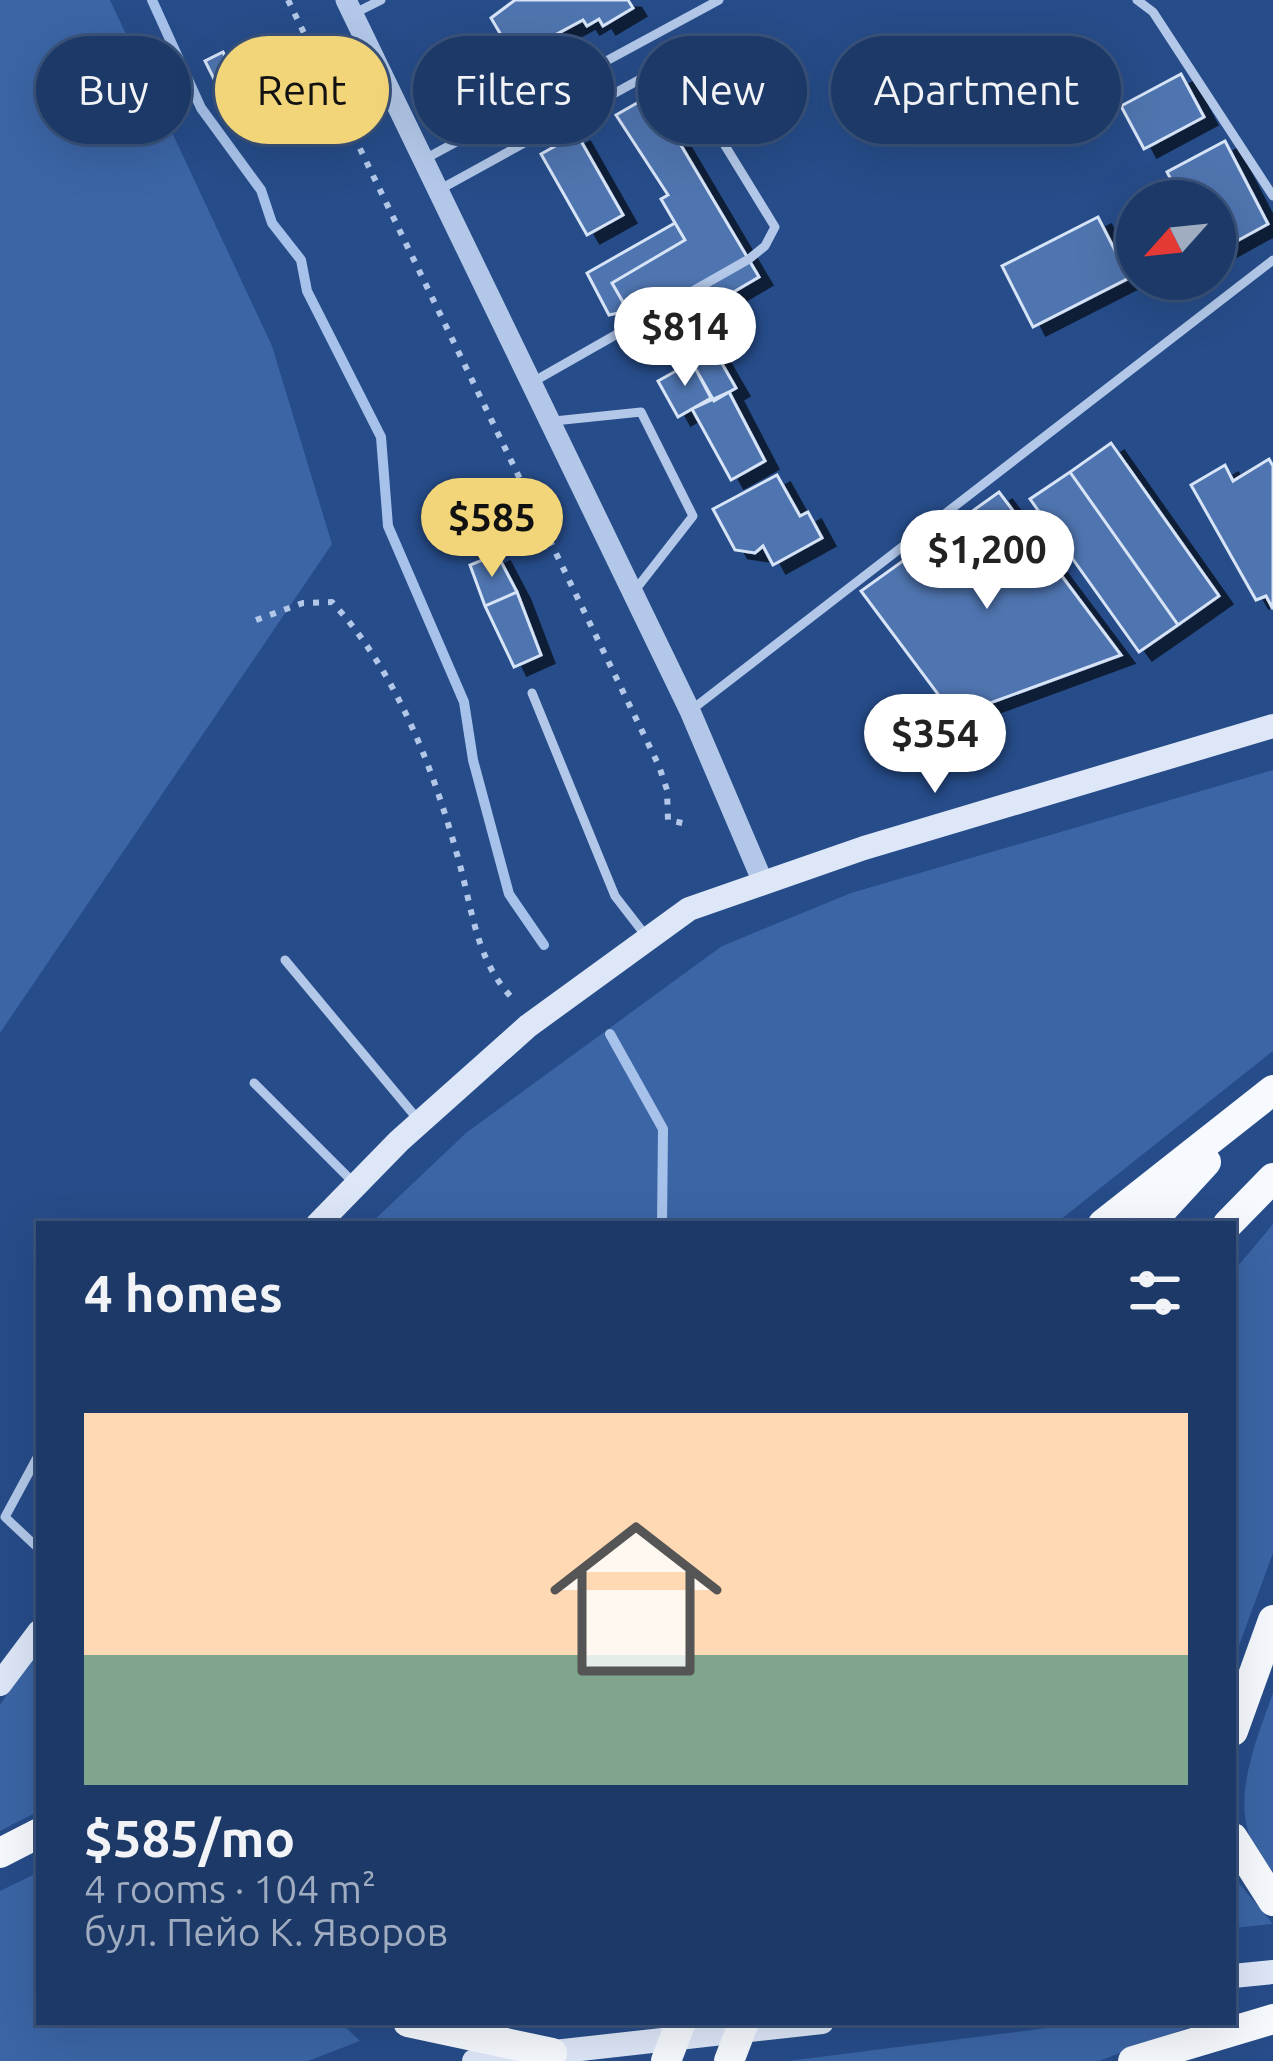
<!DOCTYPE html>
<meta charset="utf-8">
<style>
:root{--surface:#1c3967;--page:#294470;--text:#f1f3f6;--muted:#a0acc0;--line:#3a537b;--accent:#f2d578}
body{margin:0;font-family:Ubuntu,sans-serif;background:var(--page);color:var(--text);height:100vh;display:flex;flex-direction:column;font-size:45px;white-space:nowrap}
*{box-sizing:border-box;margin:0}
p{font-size:39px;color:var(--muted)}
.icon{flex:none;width:66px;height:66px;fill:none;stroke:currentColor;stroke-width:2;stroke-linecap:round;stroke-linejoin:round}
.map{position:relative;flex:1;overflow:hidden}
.sheet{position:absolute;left:36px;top:1221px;width:1200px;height:804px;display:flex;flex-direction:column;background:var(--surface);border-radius:0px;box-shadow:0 12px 48px #0002,0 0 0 3px var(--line)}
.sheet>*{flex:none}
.top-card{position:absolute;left:36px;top:36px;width:1203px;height:108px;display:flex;gap:24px}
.needle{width:78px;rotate:243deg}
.fabs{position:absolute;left:1116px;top:180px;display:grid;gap:24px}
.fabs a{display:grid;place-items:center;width:120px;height:120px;border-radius:50%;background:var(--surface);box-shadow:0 12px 48px #0002,0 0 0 3px var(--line);font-size:60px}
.price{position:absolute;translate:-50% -102px;padding:0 27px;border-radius:42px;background:#fff;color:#222;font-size:39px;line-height:78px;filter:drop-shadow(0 3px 6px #0008)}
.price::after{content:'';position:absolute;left:50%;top:72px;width:36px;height:27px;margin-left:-18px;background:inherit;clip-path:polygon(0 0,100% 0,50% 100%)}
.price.selected{background:var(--accent);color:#111}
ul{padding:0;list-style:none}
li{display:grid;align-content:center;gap:24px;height:636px;padding:0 48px}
li span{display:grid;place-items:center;height:372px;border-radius:0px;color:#555}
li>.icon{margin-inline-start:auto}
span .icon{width:216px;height:216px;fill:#fffc;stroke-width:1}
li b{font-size:51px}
h2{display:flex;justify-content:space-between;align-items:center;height:144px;padding:0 48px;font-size:51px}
.chip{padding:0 42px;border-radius:54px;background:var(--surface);box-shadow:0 12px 48px #0002,0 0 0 3px var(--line);font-size:42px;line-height:108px}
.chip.selected{background:var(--accent);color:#111}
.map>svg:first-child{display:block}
.green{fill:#3b65a5}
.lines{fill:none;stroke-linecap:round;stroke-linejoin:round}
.stream{stroke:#a7c2ea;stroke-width:10}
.building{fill:#4f75b0;stroke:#d7e4f7;stroke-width:3;filter:url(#shadow)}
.path{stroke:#b3c8e9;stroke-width:6;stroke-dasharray:6 9;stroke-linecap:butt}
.service{stroke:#b3c8e9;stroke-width:9}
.tertiary{stroke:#b3c8e9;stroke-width:21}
.secondary{stroke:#dde7f8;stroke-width:24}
.primary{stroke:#f6f9fe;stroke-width:30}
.primary-bridge{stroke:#f6f9fe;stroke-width:30}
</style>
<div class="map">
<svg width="1273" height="2061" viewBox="0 0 1273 2061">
<defs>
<filter id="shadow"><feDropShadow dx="13" dy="8" stdDeviation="0" flood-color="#0009"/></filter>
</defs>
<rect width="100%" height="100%" fill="#264c89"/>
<path class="green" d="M0,0h110l162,346 60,198 -332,489z
M1273,770v281l-218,173h-685l96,-91 256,-187 129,-53z
M1273,1224v329l-40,109v-390z
M39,1647v164l-39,20v-126z
M1273,1693v178c-53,-49 -20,-121 0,-178z
M39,1872v150h301l20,19 -52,20h-308v-170z
M1233,1876l40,48 -40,4z
M1094,2022h108l-103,39h-311z"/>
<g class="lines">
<path class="stream" d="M152,0l49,108 60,82 11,33 29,37 6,31 74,146 7,89 76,176 9,58 36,134 35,51
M610,1034l53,95 -1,95"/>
</g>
<path class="building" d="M515,0h113l5,8 -30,18 -4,-7 -12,7 -4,-6 -69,37 -23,-39z
M223,52l24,48 -18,9 -24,-48z
M1181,74l23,43 -60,32 -23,-43z
M644,99l21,35 7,-4 87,147 -112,66 -35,-60 73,-43 -24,-41 7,-4 -52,-80z
M577,134l46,81 -36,20 -46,-81z
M1225,141l43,83 -53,29v-52h-33l-15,-29z
M1098,217l31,61 -96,49 -31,-61z
M675,223l10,17 -73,43 16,28 -19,4 -22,-42z
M713,348l23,40 -22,13 -23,-40z
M692,362l19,36 -33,19 -20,-36z
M729,392l36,69 -34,19 -39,-71z
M1111,443l108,153 -41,29 -108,-153z
M1269,459l4,7v143l-7,-13 -10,4 -65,-115 34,-20 8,16z
M1070,472l108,153 -39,27 -109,-153z
M777,475l23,41 8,-4 14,26 -49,27 -10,-19 -8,7 -20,-3 -22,-41z
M999,492l122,163 -161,59 -14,-9 -85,-114z
M497,554l20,38 -32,14 -15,-41z
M517,592l24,63 -27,12 -29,-61z"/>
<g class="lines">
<path class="path" d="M288,0l371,766 8,24 1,30 19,4
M256,620l47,-17 29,-1c64,69 101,165 126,256 15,52 17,103 57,143"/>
<path class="service" d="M1137,0l16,12 120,184
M353,14l28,-14
M423,160l296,-160
M437,191l209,-115 32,-7 97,158 -10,19 -16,13 -218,124
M554,421l87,-9 52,104 -57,73
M532,693l83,203 31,40
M690,711l583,-451
M285,960l135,162
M254,1083l100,100
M39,1454l-34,63 34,32"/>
<path class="tertiary" d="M346,0l344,711 72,169"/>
<path class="secondary" d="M318,1224l81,-83 129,-115 161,-117 175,-61 409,-122
M0,1684l39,-52
M1233,1976l40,-4
M474,2061l348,-39"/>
<path class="primary" d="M1103,1224l170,-134
M1149,1224l57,-62
M1228,1224l45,-46
M1233,1731l40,-111
M1233,1838l40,63
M0,1853l39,-20
M408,2022l144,31
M1133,2061l140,-42"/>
<path class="primary-bridge" d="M666,2061l15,-39
M729,2061l15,-39"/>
</g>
</svg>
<div class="fabs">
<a><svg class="needle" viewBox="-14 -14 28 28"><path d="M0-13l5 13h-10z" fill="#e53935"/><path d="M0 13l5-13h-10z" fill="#a0acc0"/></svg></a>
</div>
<b class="price" style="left:685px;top:389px">$814</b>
<b class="price selected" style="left:492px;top:580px">$585</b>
<b class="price" style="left:987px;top:612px">$1,200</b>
<b class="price" style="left:935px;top:796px">$354</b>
<div class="top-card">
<a class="chip">Buy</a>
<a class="chip selected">Rent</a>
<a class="chip">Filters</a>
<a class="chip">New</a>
<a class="chip">Apartment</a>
</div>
<section class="sheet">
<h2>4 homes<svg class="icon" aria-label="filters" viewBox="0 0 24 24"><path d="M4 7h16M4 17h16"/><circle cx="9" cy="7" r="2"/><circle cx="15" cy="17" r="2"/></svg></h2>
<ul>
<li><span style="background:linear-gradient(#ffd9b3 65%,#7fa58c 0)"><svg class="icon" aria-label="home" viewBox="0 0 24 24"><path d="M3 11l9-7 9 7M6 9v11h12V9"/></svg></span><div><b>$585/mo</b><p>4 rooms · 104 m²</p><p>бул. Пейо К. Яворов</p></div></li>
</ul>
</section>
</div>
